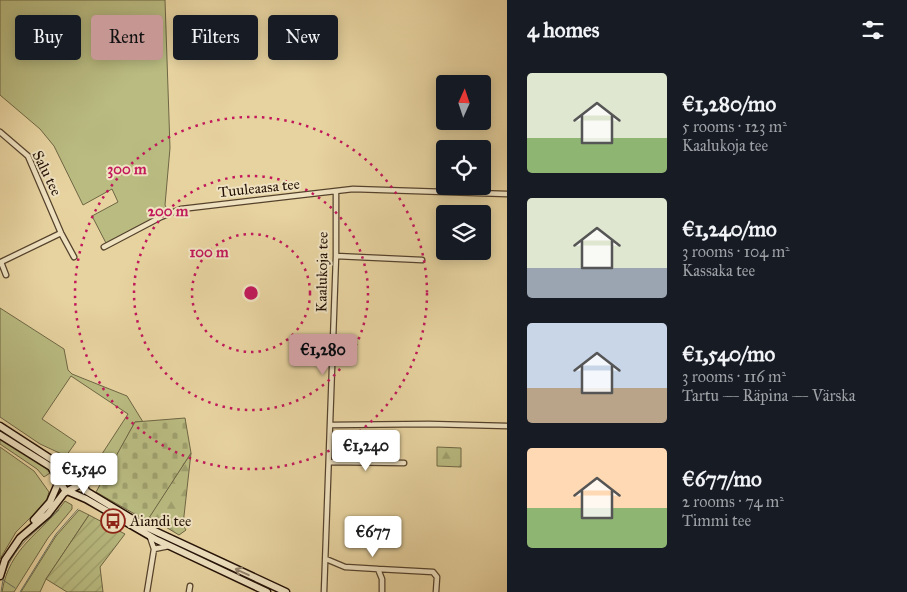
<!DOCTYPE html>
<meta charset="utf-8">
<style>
:root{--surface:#171b24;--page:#20242c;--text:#f1f3f6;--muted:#9ea1a6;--accent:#c59692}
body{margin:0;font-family:"IM FELL Great Primer",serif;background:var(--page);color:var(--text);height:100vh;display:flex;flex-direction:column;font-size:19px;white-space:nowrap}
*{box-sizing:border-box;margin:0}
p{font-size:16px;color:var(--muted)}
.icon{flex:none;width:28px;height:28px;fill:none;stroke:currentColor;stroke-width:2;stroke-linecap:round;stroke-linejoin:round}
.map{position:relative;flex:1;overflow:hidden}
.panel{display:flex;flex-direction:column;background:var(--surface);width:400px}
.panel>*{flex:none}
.top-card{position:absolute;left:15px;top:15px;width:416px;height:45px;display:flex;gap:10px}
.needle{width:32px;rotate:3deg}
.tools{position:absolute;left:436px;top:75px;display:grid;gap:10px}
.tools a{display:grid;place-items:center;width:55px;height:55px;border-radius:5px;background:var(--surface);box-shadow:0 2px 12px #0003;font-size:25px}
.price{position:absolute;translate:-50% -42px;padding:0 11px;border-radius:5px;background:#fff;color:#222;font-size:16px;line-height:32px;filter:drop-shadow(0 1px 2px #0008)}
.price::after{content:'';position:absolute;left:50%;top:30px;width:15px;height:11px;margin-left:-8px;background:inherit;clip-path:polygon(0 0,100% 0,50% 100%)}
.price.selected{background:var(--accent);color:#111}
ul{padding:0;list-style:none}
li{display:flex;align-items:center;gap:15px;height:125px;padding:0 20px}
li span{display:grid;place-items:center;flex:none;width:140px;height:100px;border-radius:5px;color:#555}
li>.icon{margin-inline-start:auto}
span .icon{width:60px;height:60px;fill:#fffc;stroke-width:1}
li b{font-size:21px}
h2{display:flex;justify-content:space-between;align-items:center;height:60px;padding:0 20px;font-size:21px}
.pill{padding:0 18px;border-radius:5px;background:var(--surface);box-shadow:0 2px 12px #0003;font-size:18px;line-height:45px}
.pill.selected{background:var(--accent);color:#111}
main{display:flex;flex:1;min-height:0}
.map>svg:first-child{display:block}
.grass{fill:#b9bb81;stroke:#6e6644}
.forest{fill:url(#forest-firs);stroke:#6e6644}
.cemetery{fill:url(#cemetery-stones);stroke:#6e6644}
.garden{fill:url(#garden-furrows);stroke:#6e6644}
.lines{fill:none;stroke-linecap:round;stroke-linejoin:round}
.stream{stroke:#697565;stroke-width:1}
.street-casing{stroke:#55422c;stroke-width:7}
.secondary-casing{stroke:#241106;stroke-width:9}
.street{stroke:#efe2c1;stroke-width:4.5}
.secondary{stroke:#efe2c1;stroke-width:6}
.oneway{stroke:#94846d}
.ring{fill:none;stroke:#c2185b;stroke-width:2.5;stroke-dasharray:2.5 5}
.labels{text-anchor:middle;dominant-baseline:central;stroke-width:4;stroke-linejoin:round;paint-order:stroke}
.street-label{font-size:15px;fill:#241106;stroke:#efe2c1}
.poi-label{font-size:15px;fill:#241106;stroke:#efe2c1;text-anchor:start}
.centre{fill:#c2185b;stroke:#efe2c1;stroke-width:2.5}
.ring-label{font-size:15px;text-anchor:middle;font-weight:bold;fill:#c2185b;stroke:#efe2c1;stroke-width:4;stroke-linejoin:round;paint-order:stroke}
</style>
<main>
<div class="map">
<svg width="507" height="592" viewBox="0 0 507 592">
<defs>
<pattern id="forest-firs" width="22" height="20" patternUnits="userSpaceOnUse" patternTransform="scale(1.25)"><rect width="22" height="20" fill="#b9bb81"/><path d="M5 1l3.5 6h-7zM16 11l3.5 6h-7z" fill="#9fa06e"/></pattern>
<pattern id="cemetery-stones" width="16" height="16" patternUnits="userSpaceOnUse" patternTransform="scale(1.25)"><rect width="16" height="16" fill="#b9bb81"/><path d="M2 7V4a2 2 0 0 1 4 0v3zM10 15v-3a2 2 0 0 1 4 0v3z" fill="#9fa06e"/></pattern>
<pattern id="garden-furrows" width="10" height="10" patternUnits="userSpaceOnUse" patternTransform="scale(1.25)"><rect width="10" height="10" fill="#b9bb81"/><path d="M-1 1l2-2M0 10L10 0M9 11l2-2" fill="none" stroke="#9fa06e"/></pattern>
</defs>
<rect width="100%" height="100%" fill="#e7d3a0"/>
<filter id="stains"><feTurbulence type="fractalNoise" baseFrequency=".004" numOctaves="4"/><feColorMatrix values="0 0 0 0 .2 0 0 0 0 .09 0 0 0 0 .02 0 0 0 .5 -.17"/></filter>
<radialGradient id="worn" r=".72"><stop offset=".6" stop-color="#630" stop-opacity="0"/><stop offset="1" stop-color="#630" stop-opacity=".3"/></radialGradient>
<path class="grass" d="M0,0h165l5,148 -5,57 4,8 -62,32 -15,-29 26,-14 -6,-13 -29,16 -29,-59 -14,-17 -40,-34z
M0,308l64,41 4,21 4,4 55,22 16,26h-8l-24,44 -11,-9 28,-43 -57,-38 -29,43 34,23 -10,14 -26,-12 -40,-27z
M0,438l48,32 2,3 -6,4 -7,-8 -37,-25z
M0,447l34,24 15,21 -3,10 -30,30 -16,27z
M63 480a7 7 0 1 1 14 0a7 7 0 1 1-14 0Z
M65,501l7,4v4l-24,29 -34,54h-12c7,-45 39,-58 63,-91z
M79,510l10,5 -43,64 -6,13h-19l35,-56z"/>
<path class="forest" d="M437,447l24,1v19l-24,-1z
M191,453l-8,72 3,5 -7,5 -30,-18z"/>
<path class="cemetery" d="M185,418l6,35 -44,68 -51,-29 39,-70z"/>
<path class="garden" d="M89,515l36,19 -25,33 3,25h-36l-21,-13z"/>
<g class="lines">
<path class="stream" d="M15,588l-12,-8c8,-33 33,-48 56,-70
M1,592l2,-12
M20,592l36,-58 22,-25"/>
<g class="street-casing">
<path id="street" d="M0,132l28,24 33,77 13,24
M104,247l57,-30 20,-8 172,-20 154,5
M336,256l86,4
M6,275l-5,-13 60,-29
M331,425l98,-1 78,2
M330,462l74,1
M154,549l15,-3
M326,559l19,8 33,2 4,10v13
M378,569l55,3 4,5 -1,15
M147,592l7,-43 -4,-12
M189,592l1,-6
M324,592l12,-336v-63"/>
</g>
<g class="secondary-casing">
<path id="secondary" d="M0,426l54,35 25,10 7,20 58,35 142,66
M0,435l51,32 14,23 21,9 71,41 110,52
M34,520l16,-18 13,-30 10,-3
M0,576l5,-16 15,-22 28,-24 16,-21 15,-8 2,-5"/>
</g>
<use href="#street" class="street"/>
<use href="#secondary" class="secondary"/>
</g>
<defs><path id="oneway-shaft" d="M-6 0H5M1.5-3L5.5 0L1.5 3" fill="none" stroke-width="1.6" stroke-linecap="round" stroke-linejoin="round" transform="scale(1.25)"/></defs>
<use class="oneway" href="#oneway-shaft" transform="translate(242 572) rotate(-155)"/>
<g class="ring">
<circle cx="251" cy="293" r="59"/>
<circle cx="251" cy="293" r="117"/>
<circle cx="251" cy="293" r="176"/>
</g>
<defs>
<g id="bus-ring" transform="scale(1.25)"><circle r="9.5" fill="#efe2c1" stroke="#8f2418" stroke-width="1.5"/><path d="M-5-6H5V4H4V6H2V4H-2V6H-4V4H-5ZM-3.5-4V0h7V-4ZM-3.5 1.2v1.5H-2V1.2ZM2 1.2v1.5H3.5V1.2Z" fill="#8f2418"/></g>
</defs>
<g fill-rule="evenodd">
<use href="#bus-ring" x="113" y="521"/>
</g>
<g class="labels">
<g class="street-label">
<text transform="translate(47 173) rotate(64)">Salu tee</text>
<text transform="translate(259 188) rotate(-6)">Tuuleaasa tee</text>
<text transform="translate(322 272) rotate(-89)">Kaalukoja tee</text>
</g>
<g class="poi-label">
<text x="130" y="521">Aiandi tee</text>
</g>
</g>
<circle cx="251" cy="293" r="8" class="centre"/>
<g class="ring-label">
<text x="127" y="174">300 m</text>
<text x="168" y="216">200 m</text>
<text x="209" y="257">100 m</text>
</g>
<rect width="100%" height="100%" filter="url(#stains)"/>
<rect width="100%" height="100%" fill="url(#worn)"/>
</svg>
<div class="tools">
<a><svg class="needle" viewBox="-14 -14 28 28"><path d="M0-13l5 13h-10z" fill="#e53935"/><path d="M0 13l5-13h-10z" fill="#9ea1a6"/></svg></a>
<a><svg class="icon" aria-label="locate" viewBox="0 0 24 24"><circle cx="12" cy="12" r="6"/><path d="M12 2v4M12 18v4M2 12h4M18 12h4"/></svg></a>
<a><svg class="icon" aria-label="layers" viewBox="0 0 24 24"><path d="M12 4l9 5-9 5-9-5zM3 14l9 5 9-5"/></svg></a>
</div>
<b class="price selected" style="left:323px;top:376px">€1,280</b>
<b class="price" style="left:366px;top:472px">€1,240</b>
<b class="price" style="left:84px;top:495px">€1,540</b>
<b class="price" style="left:373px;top:558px">€677</b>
<div class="top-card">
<a class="pill">Buy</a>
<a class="pill selected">Rent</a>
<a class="pill">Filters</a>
<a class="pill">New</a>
</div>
</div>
<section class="panel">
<h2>4 homes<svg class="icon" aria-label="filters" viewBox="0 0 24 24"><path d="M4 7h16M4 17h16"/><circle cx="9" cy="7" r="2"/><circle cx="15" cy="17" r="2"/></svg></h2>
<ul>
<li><span style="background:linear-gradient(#dfe7d0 65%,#8fb573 0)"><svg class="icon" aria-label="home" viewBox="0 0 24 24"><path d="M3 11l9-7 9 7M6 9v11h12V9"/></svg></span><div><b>€1,280/mo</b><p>5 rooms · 123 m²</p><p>Kaalukoja tee</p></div></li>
<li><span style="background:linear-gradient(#dfe7d0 70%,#9aa5b1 0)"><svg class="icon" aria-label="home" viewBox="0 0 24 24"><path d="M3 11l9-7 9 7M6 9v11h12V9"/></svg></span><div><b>€1,240/mo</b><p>3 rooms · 104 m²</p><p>Kassaka tee</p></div></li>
<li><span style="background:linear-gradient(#c9d6e8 65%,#b9a48a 0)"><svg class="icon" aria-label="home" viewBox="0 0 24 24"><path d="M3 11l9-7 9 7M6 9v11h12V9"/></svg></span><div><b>€1,540/mo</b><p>3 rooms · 116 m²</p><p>Tartu — Räpina — Värska</p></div></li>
<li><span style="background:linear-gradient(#ffd9b3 60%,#8fb573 0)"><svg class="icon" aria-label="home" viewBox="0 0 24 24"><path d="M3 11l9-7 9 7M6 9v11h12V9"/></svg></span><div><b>€677/mo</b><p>2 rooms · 74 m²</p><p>Timmi tee</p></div></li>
</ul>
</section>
</main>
